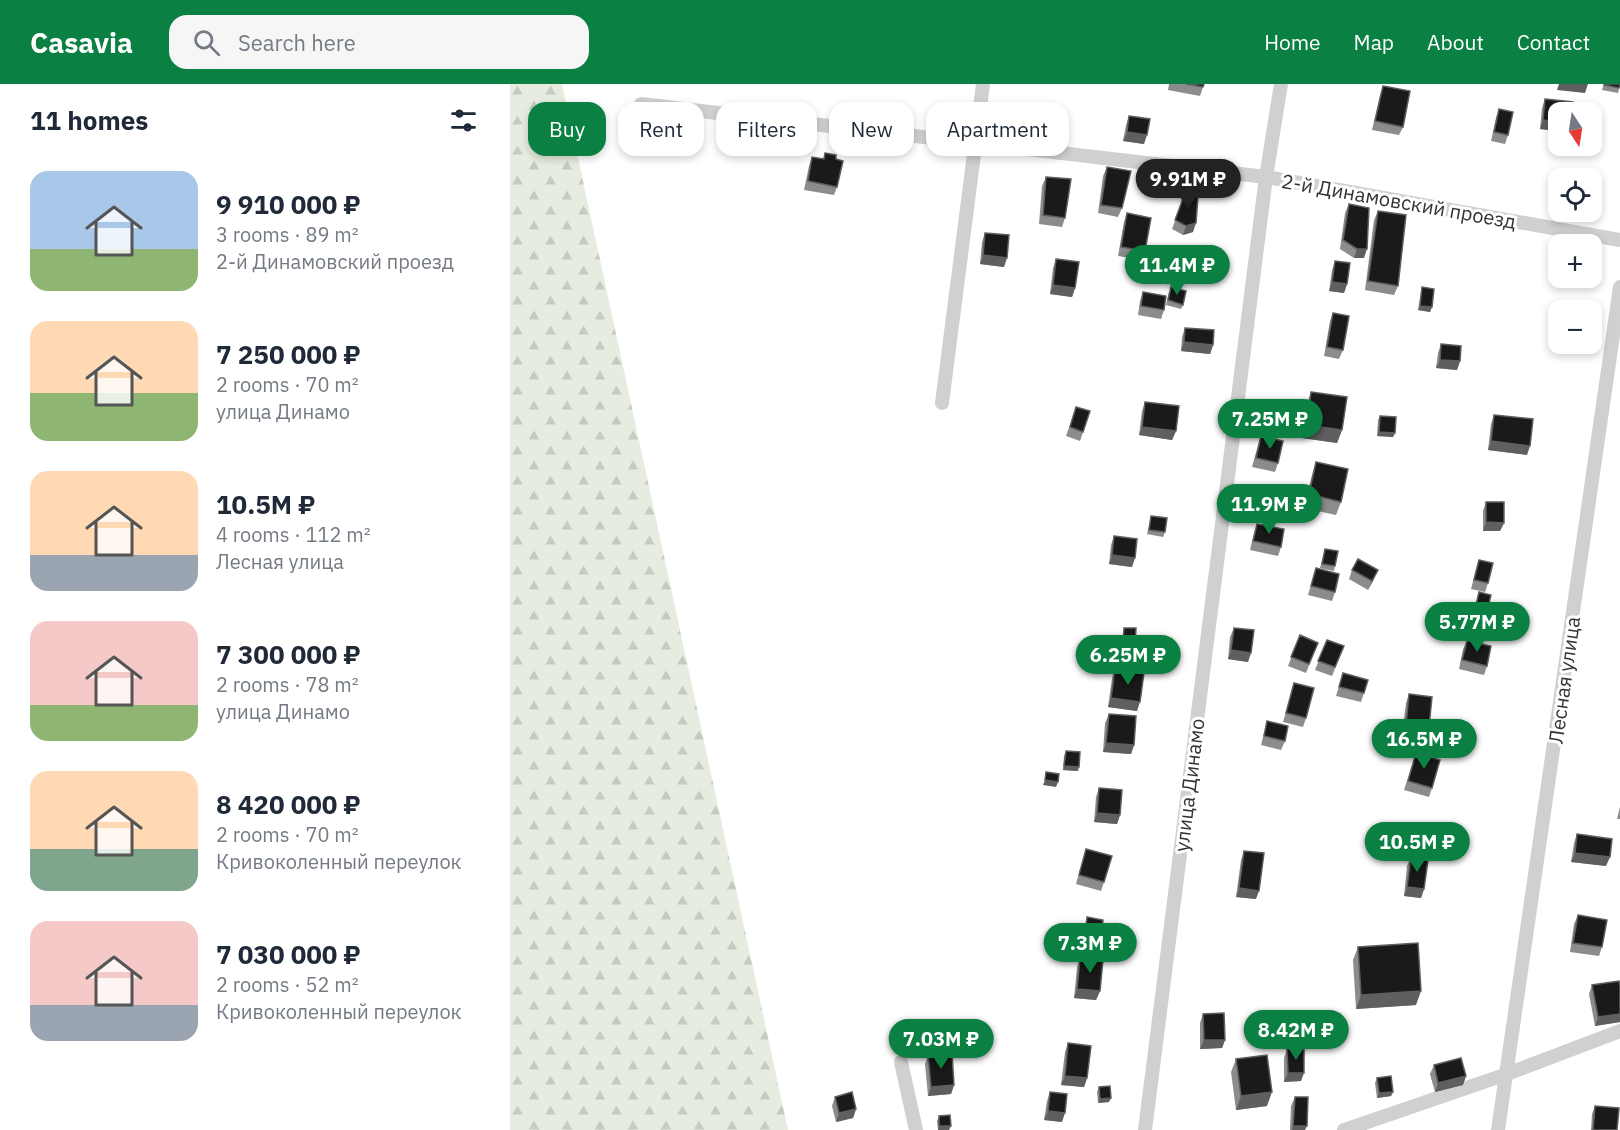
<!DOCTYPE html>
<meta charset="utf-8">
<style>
:root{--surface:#fff;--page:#f6f6f7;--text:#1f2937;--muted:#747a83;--accent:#0b8043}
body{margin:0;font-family:"IBM Plex Sans",sans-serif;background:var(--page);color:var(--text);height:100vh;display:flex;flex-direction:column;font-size:22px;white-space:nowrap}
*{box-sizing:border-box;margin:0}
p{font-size:20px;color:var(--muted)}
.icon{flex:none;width:33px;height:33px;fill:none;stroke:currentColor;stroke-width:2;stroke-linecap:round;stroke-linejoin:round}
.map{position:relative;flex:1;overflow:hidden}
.sheet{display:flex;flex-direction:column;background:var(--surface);width:510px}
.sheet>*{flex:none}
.top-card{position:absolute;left:18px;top:18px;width:570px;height:54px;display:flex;gap:12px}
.needle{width:39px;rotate:168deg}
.fabs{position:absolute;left:1038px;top:18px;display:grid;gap:12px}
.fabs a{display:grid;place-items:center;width:54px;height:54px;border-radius:12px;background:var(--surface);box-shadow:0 3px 9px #0003;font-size:30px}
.price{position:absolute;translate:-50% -51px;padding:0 14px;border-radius:21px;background:var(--accent);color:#fff;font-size:20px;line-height:39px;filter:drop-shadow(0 2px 3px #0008)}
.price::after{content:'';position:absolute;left:50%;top:36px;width:18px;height:14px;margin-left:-9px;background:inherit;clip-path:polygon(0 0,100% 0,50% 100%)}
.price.on{background:#222;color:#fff}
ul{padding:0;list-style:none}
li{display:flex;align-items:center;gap:18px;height:150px;padding:0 30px}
li span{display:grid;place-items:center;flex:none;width:168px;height:120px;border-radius:18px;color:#555}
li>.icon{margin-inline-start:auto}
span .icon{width:72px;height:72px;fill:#fffc;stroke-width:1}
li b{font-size:26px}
h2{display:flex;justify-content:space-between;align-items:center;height:72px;padding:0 30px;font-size:26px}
.pill{padding:0 21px;border-radius:18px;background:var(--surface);box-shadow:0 3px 9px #0003;font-size:21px;line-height:54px}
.pill.on{background:var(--accent);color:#fff}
header{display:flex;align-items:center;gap:36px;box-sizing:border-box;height:84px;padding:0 30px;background:var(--accent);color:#fff}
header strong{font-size:28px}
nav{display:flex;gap:33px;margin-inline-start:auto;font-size:21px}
.search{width:420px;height:54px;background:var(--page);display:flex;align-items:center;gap:15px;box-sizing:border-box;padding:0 21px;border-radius:18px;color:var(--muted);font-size:22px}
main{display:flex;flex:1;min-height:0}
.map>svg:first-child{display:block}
.forest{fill:url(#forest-firs)}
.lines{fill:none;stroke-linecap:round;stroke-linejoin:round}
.street{stroke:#d0d0d0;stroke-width:14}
.wall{fill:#8c8c8c}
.shaded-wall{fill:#5f5f5f}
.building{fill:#1a1a1a;stroke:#5f5f5f;stroke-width:1.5}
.labels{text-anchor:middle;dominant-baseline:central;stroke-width:6;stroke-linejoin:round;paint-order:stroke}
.street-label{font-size:20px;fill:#333;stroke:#fff}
</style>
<header>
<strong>Casavia</strong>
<div class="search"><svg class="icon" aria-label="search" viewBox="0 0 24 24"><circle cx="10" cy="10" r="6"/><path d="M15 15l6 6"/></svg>Search here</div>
<nav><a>Home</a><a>Map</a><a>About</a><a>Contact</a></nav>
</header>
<main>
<section class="sheet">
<h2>11 homes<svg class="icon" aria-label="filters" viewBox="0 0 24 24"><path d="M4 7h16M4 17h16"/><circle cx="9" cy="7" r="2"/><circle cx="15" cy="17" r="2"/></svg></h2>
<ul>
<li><span style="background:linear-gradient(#a9c7e8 65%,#8fb573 0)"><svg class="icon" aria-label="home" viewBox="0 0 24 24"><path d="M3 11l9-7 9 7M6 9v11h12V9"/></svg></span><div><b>9 910 000 ₽</b><p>3 rooms · 89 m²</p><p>2-й Динамовский проезд</p></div></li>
<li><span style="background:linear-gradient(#ffd9b3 60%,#8fb573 0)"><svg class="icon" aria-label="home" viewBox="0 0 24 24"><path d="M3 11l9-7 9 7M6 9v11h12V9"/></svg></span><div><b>7 250 000 ₽</b><p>2 rooms · 70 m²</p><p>улица Динамо</p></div></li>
<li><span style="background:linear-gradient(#ffd9b3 70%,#9aa5b1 0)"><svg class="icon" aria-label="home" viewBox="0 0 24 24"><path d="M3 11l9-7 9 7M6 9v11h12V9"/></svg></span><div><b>10.5M ₽</b><p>4 rooms · 112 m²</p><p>Лесная улица</p></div></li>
<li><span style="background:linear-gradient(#f6c9c9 70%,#8fb573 0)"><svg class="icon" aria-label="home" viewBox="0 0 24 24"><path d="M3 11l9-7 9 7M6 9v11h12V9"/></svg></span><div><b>7 300 000 ₽</b><p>2 rooms · 78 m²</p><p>улица Динамо</p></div></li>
<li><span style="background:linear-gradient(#ffd9b3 65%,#7fa58c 0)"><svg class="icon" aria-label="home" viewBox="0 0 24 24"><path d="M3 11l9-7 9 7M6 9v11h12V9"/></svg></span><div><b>8 420 000 ₽</b><p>2 rooms · 70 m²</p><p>Кривоколенный переулок</p></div></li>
<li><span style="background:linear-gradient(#f6c9c9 70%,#9aa5b1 0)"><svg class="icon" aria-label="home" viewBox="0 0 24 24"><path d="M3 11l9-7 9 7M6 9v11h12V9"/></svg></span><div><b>7 030 000 ₽</b><p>2 rooms · 52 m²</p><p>Кривоколенный переулок</p></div></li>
</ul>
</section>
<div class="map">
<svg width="1110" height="1046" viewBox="0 0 1110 1046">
<defs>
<pattern id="forest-firs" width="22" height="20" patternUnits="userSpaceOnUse" patternTransform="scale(1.5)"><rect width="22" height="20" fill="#e6ecdf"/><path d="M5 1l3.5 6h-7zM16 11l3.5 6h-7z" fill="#c6cbc0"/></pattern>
</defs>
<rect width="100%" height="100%" fill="#fff"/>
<path class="forest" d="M0,0h52l226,1046h-278z"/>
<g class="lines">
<path class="street" d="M131,20l625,73 354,63
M432,319l41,-319
M391,978l15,68
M635,1046l121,-953 15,-93
M834,1046l163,-56 113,-43
M988,1046l122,-843"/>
</g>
<path class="wall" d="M659,0h35l-4,12 -32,-6z
M1094,0h16l-2,9 -16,-3z
M873,2l20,41 -4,8 -27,-5 8,-35z
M1035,15l13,13v19l-18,-2 2,-21z
M989,25l9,26 -3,9 -14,-3 5,-23z
M619,32l15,28 -21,-3 3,-16z
M315,69l12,34 -3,8 -30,-5 5,-24 3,-9 11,2z
M597,83l15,41 -4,9 -20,-4 5,-37z
M536,93l19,41 -3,9 -23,-3 3,-38z
M676,107l7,41 -10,3 -11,-6z
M839,120l15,54h-10l-14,-9 5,-36z
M868,127l20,75 -4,9 -29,-5 9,-70z
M617,129l18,38 -3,9 -24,-4 6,-34z
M475,149l19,34 -24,-3 2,-22z
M546,175l19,29 -3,9 -22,-3 3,-26z
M825,177l12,23 -3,9 -15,-2 3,-21z
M912,203l10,20 -2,5 -12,-2 3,-18z
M633,208l21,18 -3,9 -23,-4 2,-14z
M659,208l14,13 -2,4 -15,-4z
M823,229l10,37 -4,9 -15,-3 6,-35z
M675,244l28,17 -3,9 -29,-3 1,-14z
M931,260l19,17 -3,9 -21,-2 2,-15z
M801,308l31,38 -5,13 -35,-5 4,-32z
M635,318l31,29 -4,9 -33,-5 3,-24z
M566,323l14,4 -10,30 -14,-5z
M984,331l33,40 -39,-5 3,-26z
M870,332l15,17 -2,4 -16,-1 1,-16z
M751,352l17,27 -3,9 -23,-5 6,-22z
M806,378l25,40 -5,13 -32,-7 8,-33z
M976,418l18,21 -4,8h-17v-20z
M641,432l14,16 -2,5 -16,-3z
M747,440l24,23 -3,9 -28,-6 4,-17z
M604,452l18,31 -23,-3 2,-19z
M815,465l10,17 -1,5 -14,-3z
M969,476l9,23 -3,9 -14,-3 5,-20z
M806,484l19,24 -3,9 -24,-6z
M842,486l22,9 -6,11 -19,-11z
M969,508l7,24 -3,9 -13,-3z
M614,544l11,19 -1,4h-12l1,-18z
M724,544l14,34 -20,-3 2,-22z
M790,551l18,8 -12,30 -18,-7z
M817,556l17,6 -12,30 -17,-6z
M957,557l20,25 -3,9 -25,-6 4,-20z
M605,585l22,42 -29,-4 4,-29z
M833,589l21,20 -3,9 -25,-6z
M784,599l12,35 -3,9 -20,-5z
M899,610l20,33 -3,9 -24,-2 4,-31z
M599,630l25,31 -3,9 -28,-2 2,-29z
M757,637l18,20 -4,9 -20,-5z
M556,667l12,20 -15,-1 1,-14z
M906,669l16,35 -3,9 -25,-7z
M589,704l21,27 -3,9 -23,-2 2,-25z
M1110,723v12h-3z
M1067,750l29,32 -35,-4 3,-19z
M576,765l18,33 -3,9 -25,-7z
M734,767l12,48 -20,-2 5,-37z
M901,773l13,32 -3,9 -17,-2 3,-30z
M1068,831l24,32 -3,9 -29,-4 4,-28z
M577,833l15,13 -2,5 -16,-3z
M848,863l58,58 -60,4 -3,-49z
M570,874l20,33 -4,9 -22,-2 3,-31z
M1082,901l28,1v36l-25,4 -6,-32z
M693,930l22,26 -3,8 -22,1v-26z
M558,959l19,35 -3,9 -23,-2 4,-33z
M777,965l14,32 -17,1v-24z
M418,971l26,30 -3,9 -23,2 -3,-32z
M726,975l31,47 -31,4 -5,-38z
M924,981l32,11 -3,9 -28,7 -5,-18z
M867,994l16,14 -2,4 -14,2 -2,-15z
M589,1003l10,15 -11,1 -1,-11z
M540,1008l12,30 -18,-2 3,-19z
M325,1013l21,12 -3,9 -17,4 -4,-16z
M785,1013l10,33h-15l1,-24z
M1085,1022l22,24h-26l1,-16z
M429,1032l10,14h-11l-1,-9z"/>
<path class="shaded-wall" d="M1049,0h29l-3,9 -28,-3z
M1033,36l15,2v9l-18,-2z
M617,48l20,3 -3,9 -21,-3z
M686,139l-3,9 -10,3 3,-9z
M847,165h10l-3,9h-10z
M473,171l24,3 -3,9 -24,-3z
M822,198l15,2 -3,9 -15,-2z
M543,201l22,3 -3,9 -22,-3z
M910,222l12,1 -2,5 -12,-2z
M674,258l29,3 -3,9 -29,-3z
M930,276l20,1 -3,9 -21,-2z
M797,341l35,5 -5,13 -35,-5z
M632,343l34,4 -4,9 -33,-5z
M869,348l16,1 -2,4 -16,-1z
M981,357l39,5 -3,9 -39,-5z
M976,438l18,1 -4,8h-17z
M602,471l23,3 -3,9 -23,-3z
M868,486l-4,9 -6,11 4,-9z
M613,562l12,1 -1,4h-12z
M721,566l20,3 -3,9 -20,-3z
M601,614l29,4 -3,9 -29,-4z
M896,641l23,2 -3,9 -24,-2z
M596,659l28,2 -3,9 -28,-2z
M554,682l15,1 -1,4 -15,-1z
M535,696l13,2 -2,5 -13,-2z
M587,729l23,2 -3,9 -23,-2z
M1065,769l35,4 -4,9 -35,-4z
M897,803l17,2 -3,9 -17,-2z
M729,804l20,3 -3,8 -20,-2z
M567,905l23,2 -4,9 -22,-2z
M911,907l-5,14 -60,4 5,-14z
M1110,930v8l-25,4 3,-9z
M694,956h21l-3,8 -22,1z
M778,989h16l-3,8 -17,1z
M555,992l22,2 -3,9 -23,-2z
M956,992l-3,9 -28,7 3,-9z
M444,1001l-3,9 -23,2 3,-9z
M762,1008l-5,14 -31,4 5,-14z
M883,1008l-2,4 -14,2 2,-5z
M601,1014l-2,4 -11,1 2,-4z
M346,1025l-3,9 -17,4 3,-9z
M538,1027l17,2 -3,9 -18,-2z
M429,1042h12l-2,4h-11z
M783,1042h14l-2,4h-13z"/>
<path class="building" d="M676,0h18l-1,3z
M1094,0h16v1l-1,3 -15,-3z
M873,2l27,5 -7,36 -28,-6z
M1035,15l28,3 -2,10h-13v10l-15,-2z
M989,25l14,3 -5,23 -14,-3z
M619,32l21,3 -3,16 -20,-3z
M315,69l11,2v4l7,2 -6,26 -29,-6 4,-24 12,2z
M597,83l24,4 -9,37 -21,-3z
M536,93l25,2 -6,39 -22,-3z
M676,107l12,5 -2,27 -10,3 -11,-6z
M839,120l20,4 -2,41h-10l-14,-9z
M868,127l28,4 -8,71 -30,-5z
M617,129l24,5 -6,33 -24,-4z
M475,149l24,2 -2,23 -24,-3z
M546,175l23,3 -4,26 -22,-3z
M825,177l15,2 -3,21 -15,-2z
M661,203l15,4 -3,14 -15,-5z
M912,203l12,2 -2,18 -12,-1z
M633,208l23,4 -2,14 -23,-4z
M823,229l16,3 -6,34 -16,-3z
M675,244l29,2 -1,15 -29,-3z
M931,260l20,2 -1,15 -20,-1z
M801,308l36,5 -5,33 -35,-5z
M635,318l34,4 -3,25 -34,-4z
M566,323l14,4 -7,21 -13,-5z
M984,331l39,4 -3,27 -39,-5z
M870,332l16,1 -1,16 -16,-1z
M751,352l22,5 -5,22 -22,-5z
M806,378l32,7 -7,33 -32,-8z
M976,418h18v21l-18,-1z
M641,432l16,2 -2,14 -16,-2z
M747,440l27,5 -3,18 -28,-6z
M604,452l23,3 -2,19 -23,-3z
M815,465l13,2 -3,15 -13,-2z
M848,475l20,11 -6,11 -20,-11z
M969,476l14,3 -5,20 -14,-3z
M806,484l23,6 -4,18 -24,-6z
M969,508l12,3 -5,21 -12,-2z
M614,544h12l-1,19 -12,-1z
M724,544l20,2 -3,23 -20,-3z
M790,551l18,8 -9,21 -18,-7z
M817,556l17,6 -9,21 -17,-6z
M957,557l24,5 -4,20 -25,-6z
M605,585l29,4 -4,29 -29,-4z
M833,589l25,7 -4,13 -25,-6z
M784,599l20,5 -8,30 -20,-5z
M899,610l23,3 -3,30 -23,-2z
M599,630l27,2 -2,29 -28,-2z
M757,637l21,5 -3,15 -21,-5z
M556,667l14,1 -1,15 -15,-1z
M906,669l24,7 -8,28 -24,-7z
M536,688l13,2 -1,8 -13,-2z
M589,704l23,2 -2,25 -23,-2z
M1067,750l35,5 -2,18 -35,-4z
M576,765l26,7 -8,26 -25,-7z
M734,767l20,2 -5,38 -20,-3z
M901,773l17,3 -4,29 -17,-2z
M1068,831l29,5 -5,27 -29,-4z
M577,833l16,3 -1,10 -16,-2z
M908,859l3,48 -60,4 -3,-48z
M570,874l23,2 -3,31 -23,-2z
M1109,897l1,5v28l-22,3 -6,-32z
M714,929l1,27h-21l-1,-26z
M558,959l23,3 -4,32 -22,-2z
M777,965h17v24h-16z
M442,969l2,32 -23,2 -3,-32z
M757,971l5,37 -31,4 -5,-37z
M951,974l5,18 -28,7 -4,-18z
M881,992l2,16 -14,1 -2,-15z
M600,1002l1,12 -11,1 -1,-12z
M342,1008l4,17 -17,4 -4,-16z
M540,1008l17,2 -2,19 -17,-2z
M785,1013h13l-1,29h-14z
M1085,1022l24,2 -2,22h-24z
M440,1031l1,11h-12v-10z"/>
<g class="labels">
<g class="street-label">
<text transform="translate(889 117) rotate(10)">2-й Динамовский проезд</text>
<text transform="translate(1054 596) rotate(-82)">Лесная улица</text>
<text transform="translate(679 701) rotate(-83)">улица Динамо</text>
</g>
</g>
</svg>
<div class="fabs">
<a><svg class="needle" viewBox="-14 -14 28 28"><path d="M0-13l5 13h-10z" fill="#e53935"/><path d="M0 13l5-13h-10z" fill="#747a83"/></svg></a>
<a><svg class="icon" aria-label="locate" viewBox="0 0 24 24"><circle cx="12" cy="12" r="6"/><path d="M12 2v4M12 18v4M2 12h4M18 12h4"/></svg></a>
<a>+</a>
<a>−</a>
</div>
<b class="price on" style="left:678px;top:126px">9.91M ₽</b>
<b class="price" style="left:667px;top:212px">11.4M ₽</b>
<b class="price" style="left:760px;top:366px">7.25M ₽</b>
<b class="price" style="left:759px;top:451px">11.9M ₽</b>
<b class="price" style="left:967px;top:569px">5.77M ₽</b>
<b class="price" style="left:618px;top:602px">6.25M ₽</b>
<b class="price" style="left:914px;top:686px">16.5M ₽</b>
<b class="price" style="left:907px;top:789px">10.5M ₽</b>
<b class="price" style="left:580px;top:890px">7.3M ₽</b>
<b class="price" style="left:786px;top:977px">8.42M ₽</b>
<b class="price" style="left:431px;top:986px">7.03M ₽</b>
<div class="top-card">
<a class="pill on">Buy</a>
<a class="pill">Rent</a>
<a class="pill">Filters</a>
<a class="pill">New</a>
<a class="pill">Apartment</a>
</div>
</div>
</main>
